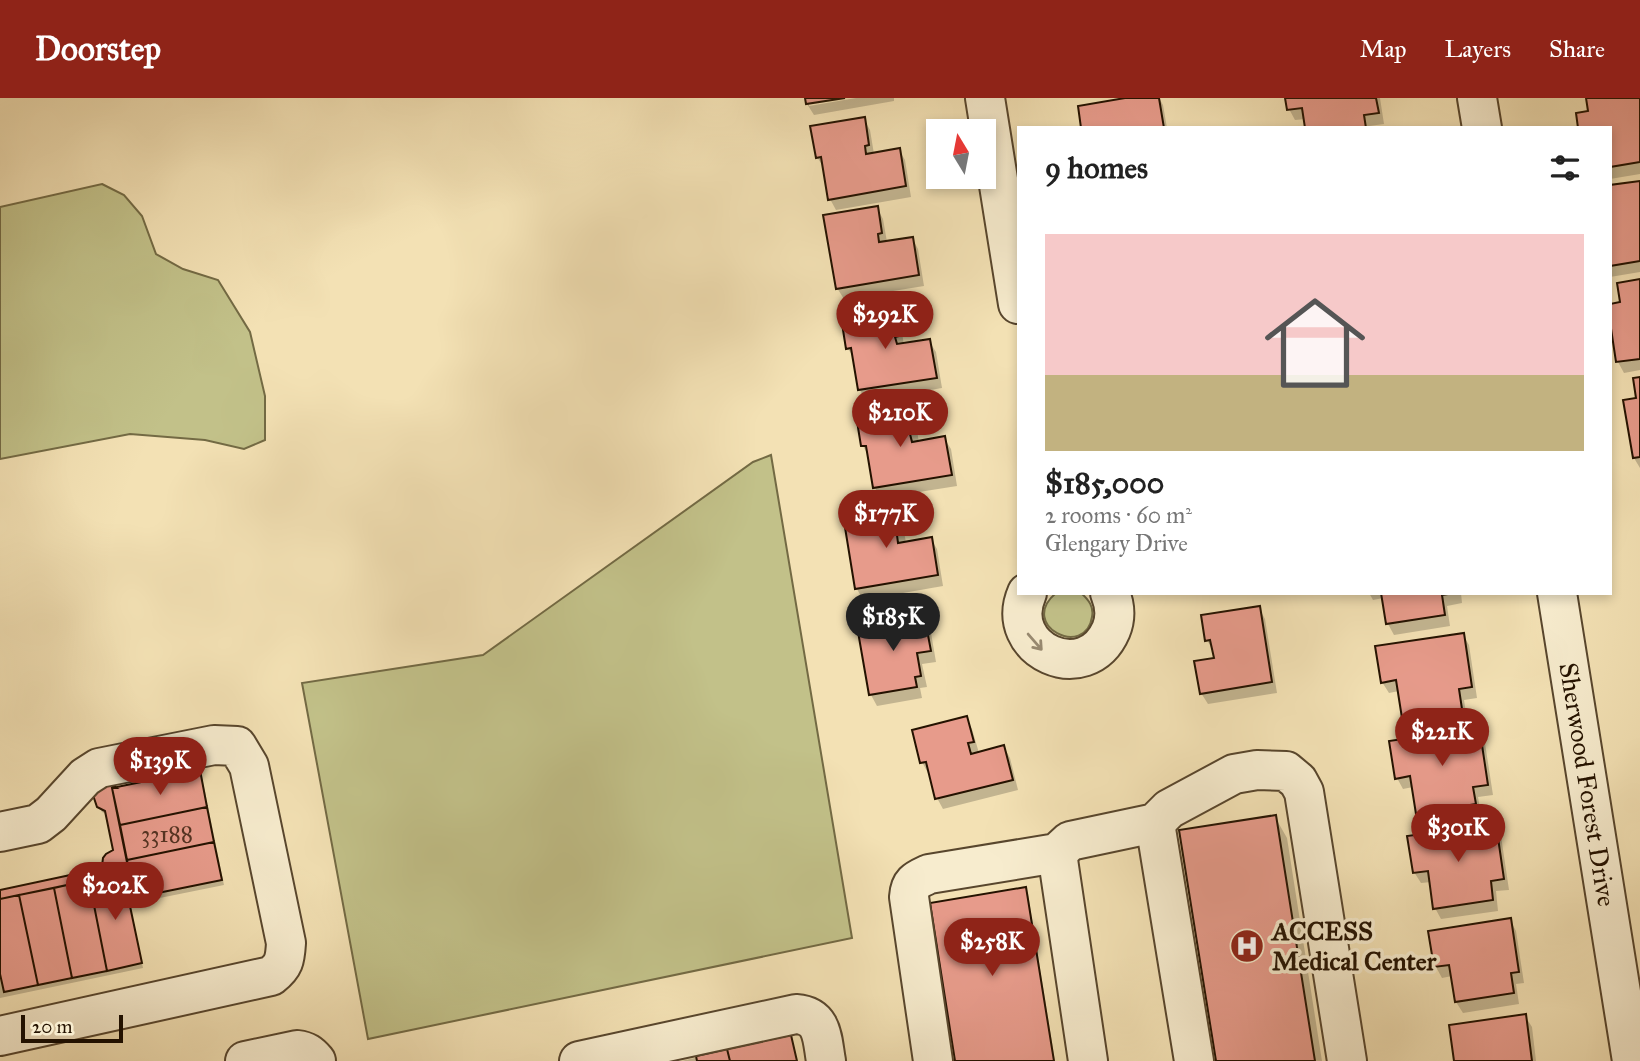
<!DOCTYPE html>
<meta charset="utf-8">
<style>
:root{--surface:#fff;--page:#f2f2f2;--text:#222;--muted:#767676;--accent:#8f2418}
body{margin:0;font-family:"IM FELL Great Primer",serif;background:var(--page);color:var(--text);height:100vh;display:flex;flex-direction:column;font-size:26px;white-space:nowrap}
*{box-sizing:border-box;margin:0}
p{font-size:23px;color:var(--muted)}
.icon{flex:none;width:38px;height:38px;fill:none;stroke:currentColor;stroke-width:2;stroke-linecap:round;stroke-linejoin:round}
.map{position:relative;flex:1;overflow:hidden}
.details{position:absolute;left:1017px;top:28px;width:595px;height:469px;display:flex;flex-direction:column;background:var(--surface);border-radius:0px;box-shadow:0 4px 10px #0003}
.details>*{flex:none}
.needle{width:46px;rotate:350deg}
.tools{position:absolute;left:926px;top:21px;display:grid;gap:14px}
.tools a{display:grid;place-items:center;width:70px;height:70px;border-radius:0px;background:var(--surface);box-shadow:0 4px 10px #0003;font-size:35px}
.scale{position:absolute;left:21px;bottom:18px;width:102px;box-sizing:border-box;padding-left:7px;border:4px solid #241200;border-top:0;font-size:19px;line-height:24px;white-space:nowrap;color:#241200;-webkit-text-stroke:5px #f7ecce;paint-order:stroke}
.price{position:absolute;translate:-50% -60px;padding:0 16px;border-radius:24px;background:var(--accent);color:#fff;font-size:23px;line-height:46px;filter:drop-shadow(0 2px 4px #0008)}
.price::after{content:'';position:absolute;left:50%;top:42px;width:21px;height:16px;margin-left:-10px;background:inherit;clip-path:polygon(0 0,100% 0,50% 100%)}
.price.on{background:#222;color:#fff}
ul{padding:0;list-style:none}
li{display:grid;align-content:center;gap:14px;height:371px;padding:0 28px}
li span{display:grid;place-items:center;height:217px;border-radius:0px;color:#555}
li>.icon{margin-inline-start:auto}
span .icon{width:126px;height:126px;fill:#fffc;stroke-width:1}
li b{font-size:30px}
h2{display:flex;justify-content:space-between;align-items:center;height:84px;padding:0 28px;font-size:30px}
header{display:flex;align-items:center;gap:42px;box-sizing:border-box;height:98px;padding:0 35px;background:var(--accent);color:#fff}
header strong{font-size:33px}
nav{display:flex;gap:38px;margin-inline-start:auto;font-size:24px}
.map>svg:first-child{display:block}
.green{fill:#c2c189;stroke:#736a44;stroke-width:2}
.shadow{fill:#0003}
.building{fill:#e79b8b;stroke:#241200;stroke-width:2}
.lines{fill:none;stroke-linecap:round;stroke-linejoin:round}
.minor-casing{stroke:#58462d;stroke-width:42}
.minor{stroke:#f7ecce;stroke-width:38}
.oneway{stroke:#988a71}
.labels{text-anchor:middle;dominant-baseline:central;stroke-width:7;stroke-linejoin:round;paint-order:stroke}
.number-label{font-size:23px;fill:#553423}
.street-label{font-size:26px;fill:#241200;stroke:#f7ecce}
.poi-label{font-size:26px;font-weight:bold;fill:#241200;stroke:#f7ecce;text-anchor:start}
</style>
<header>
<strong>Doorstep</strong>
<nav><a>Map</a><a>Layers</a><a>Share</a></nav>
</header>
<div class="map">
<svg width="1640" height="963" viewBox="0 0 1640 963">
<rect width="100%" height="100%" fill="#f3e1b4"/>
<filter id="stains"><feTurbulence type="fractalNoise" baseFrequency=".00286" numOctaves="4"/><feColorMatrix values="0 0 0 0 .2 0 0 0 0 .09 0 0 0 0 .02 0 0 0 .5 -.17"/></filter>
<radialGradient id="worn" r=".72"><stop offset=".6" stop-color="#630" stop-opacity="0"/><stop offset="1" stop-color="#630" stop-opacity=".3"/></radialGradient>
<path class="green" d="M102,86l22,11 18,21 14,38 27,15 35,11 32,52 15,64v44l-21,9 -39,-9 -75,-6 -130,25v-252z
M771,357l81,483 -484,101 -66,-356 181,-28 270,-193z
M1056,495h25c8,7 13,14 11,24 -6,42 -75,9 -36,-24z"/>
<path class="shadow" d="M806,0h28l-25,4v4l47,-8h38v3l-80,14 -7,-11z
M1135,0h24l4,7 4,23h-84z
M1287,0h93l4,26 -15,2 1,2h-63l-1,-9 -11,1 -6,-11z
M1588,0h52v76l-30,5v-51l-20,-16z
M864,21l6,11 4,24 25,-4 6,10 6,37 -75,13 -6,-11 -6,-31 -7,-11z
M1640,84v90l-30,5v-90z
M877,110l6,11 4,23 25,-4 6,11 6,37 -80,13 -7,-11z
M1640,183v89l-16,3 -6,-11 -8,-56 12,-2z
M894,212l6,11 4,24 25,-4 7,11 6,36 -76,13 -6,-11 -5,-31 -7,-10 -5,-30z
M1640,280v90l-6,-10z
M909,309l6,11 4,25 25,-5 7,11 6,37 -76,12 -6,-10 -6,-31 -6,-11z
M896,410l6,11 4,24 25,-4 6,10 6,37 -80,14 -6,-11 -12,-73z
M1369,495h92l1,10 -15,3 3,20 -56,9 -6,-11 -5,-26 -10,2z
M1259,510l6,11 12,74 -69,11 -7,-11 15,-33 -3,-9 -6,-11z
M923,518l7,11 6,35 -14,2 5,23 -7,1 2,10 -45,8 -6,-11 -12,-68z
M1463,537l6,10 8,53 -13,2 3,19 -58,9 -6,-11 -4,-26 -10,2 -7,-11z
M966,620l6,11 7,24 25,-6 6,11 8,32 -75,19 -6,-11 -7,-25h-2l-6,-11z
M1478,629l6,10 9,58 -15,2 3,18 -57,9 -7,-11 -4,-26 -10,2 -6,-11 42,-42z
M199,674l3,5 22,108 -94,19 13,64 -143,30v-106l106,-22 9,-19 -7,-36 -6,-3 -7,-12 14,-14 6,4z
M1275,719l12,21 35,223h-104z
M1495,728l6,10 8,54 -13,1 2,20 -57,8 -6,-11 -4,-26 -10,1 -7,-11z
M1025,791l3,5 27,167h-98z
M1510,822l6,11 8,52 -8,1 3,20 -56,9 -7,-11 -4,-26 -10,2 -6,-11z
M1525,918l7,11 4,34h-80z
M790,939l3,5 4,19h-116z"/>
<path class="building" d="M805,0h40l-39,6z
M1125,0h34l5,30h-83l-3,-22z
M1285,0h91l3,15 -15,2 2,13h-61l-3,-20 -15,2z
M1586,0h54v64l-30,5v-39h-32l-2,-15 12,-2z
M865,19l4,28 -4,1 1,8 34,-6 6,38 -78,14 -7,-43 -5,1 -6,-32z
M1640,83v80l-30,5v-81z
M878,108l4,27 -4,1 1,8 34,-5 6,38 -83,14 -13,-74z
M1640,181v80l-24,3 -6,-40v-18l10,-2 -3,-19z
M895,210l4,28 -4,1 2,7 33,-5 7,39 -79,12 -7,-42 -5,1 -5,-32z
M1640,279v80l-7,1 -10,-58 13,-2 -3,-20z
M910,308l5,28h-5l2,8 33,-6 7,39 -79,13 -7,-42h-5l-5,-31z
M897,408l5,28 -5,1 1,8 34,-6 6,38 -83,14 -12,-74z
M1381,495h73l-12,2 3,20 -59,9z
M1260,508l12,76 -72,12 -6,-33 20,-3 -4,-18 -5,1 -4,-26z
M924,516l7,37 -14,2 4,23 -6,1 2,10 -48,8 -12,-69z
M1464,535l8,54 -13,2 3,20 -60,9 -6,-38 -15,3 -6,-37z
M967,618l7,26 -6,1 3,11 33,-9 9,35 -78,19 -9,-37 -6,1 -8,-33z
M1479,627l9,60 -15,2 3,17 -60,10 -6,-38 -15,3 -6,-38 48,-7v-3z
M200,672l7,37 -87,18 -8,-37z
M109,686l7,4h-4l17,84 -129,27v-9l103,-22 -1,-2 1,-8 3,-4 7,-4 -8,-39 -8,-4 -4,-12 1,-4z
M207,709l7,35 -87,18 -7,-35z
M1276,717l39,246h-99l-37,-231z
M1496,726l8,55 -13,2 2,19 -60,9 -5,-38 -15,2 -6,-37z
M214,744l8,38 -94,19 -5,-26 6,-1 -2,-12z
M123,775l19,90 -35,8 -18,-91z
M89,782l18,91 -35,7 -18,-90z
M1026,789l28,174h-99l-25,-158z
M54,790l18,90 -34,7 -19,-90z
M19,797l19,90 -34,7 -4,-18v-75z
M1511,820l8,54 -8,1 3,20 -59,9 -6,-37 -15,2 -6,-36z
M1526,916l6,47h-78l-5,-36z
M791,937l6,26h-67l-3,-12z
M727,951l3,12h-33l-1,-5z"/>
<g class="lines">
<g class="minor-casing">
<g id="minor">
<path d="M985,0l33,206"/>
<path d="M1477,0l5,30"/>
<path d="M1027,495c-25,57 59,95 84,37 5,-12 4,-25 -1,-37"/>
<path id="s1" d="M1557,495l75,468"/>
<path d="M1155,725l39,238"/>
<path d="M0,734l38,-8 13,-10 34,-37 14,-9 115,-23 23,1 12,20 37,177c-1,17 -2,23 -15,33l-271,60"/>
<path d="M1057,755l31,208"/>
<path d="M245,963l52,-11c9,1 13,4 19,11"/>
<path d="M579,963l217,-47c28,2 26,26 30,47"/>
<path d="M933,963l-24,-164c1,-15 7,-17 20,-23l128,-21 13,-12 85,-18 14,-14 65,-35 23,-4 29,1 12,10 6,11 43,269"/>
</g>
</g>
<use href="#minor" class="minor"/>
</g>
<defs><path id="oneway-shaft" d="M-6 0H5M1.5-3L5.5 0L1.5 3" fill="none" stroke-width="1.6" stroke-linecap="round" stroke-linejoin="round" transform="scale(1.75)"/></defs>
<use class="oneway" href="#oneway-shaft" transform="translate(1035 544) rotate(49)"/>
<defs>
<g id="hospital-disc" transform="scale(1.75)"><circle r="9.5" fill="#8f2418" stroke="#f7ecce"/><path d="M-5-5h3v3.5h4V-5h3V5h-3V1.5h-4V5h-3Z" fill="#fff"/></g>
</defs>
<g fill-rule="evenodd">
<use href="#hospital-disc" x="1247" y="848"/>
</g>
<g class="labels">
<g class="number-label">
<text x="167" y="736">33188</text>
</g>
<g class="street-label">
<text stroke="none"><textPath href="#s1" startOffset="194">Sherwood Forest Drive</textPath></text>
</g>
<g class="poi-label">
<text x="1272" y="833">ACCESS<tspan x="1272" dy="30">Medical Center</tspan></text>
</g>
</g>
<rect width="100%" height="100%" filter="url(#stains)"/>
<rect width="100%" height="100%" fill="url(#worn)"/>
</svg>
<div class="tools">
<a><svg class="needle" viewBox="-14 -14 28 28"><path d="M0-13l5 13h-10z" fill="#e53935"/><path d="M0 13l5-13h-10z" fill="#767676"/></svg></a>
</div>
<div class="scale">20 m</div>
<b class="price" style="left:885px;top:253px">$292K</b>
<b class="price" style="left:900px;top:351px">$210K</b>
<b class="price" style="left:886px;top:452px">$177K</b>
<b class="price on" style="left:893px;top:555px">$185K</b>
<b class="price" style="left:1442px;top:670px">$221K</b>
<b class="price" style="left:160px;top:699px">$139K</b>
<b class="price" style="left:1458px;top:766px">$301K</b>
<b class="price" style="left:115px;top:824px">$202K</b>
<b class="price" style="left:992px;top:880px">$258K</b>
<section class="details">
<h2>9 homes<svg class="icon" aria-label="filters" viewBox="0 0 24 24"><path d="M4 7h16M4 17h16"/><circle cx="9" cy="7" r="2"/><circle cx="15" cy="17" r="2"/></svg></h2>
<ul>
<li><span style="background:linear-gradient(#f6c9c9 65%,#c2b280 0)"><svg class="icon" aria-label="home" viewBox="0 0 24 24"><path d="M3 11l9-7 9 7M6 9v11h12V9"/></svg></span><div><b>$185,000</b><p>2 rooms · 60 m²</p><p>Glengary Drive</p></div></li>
</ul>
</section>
</div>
